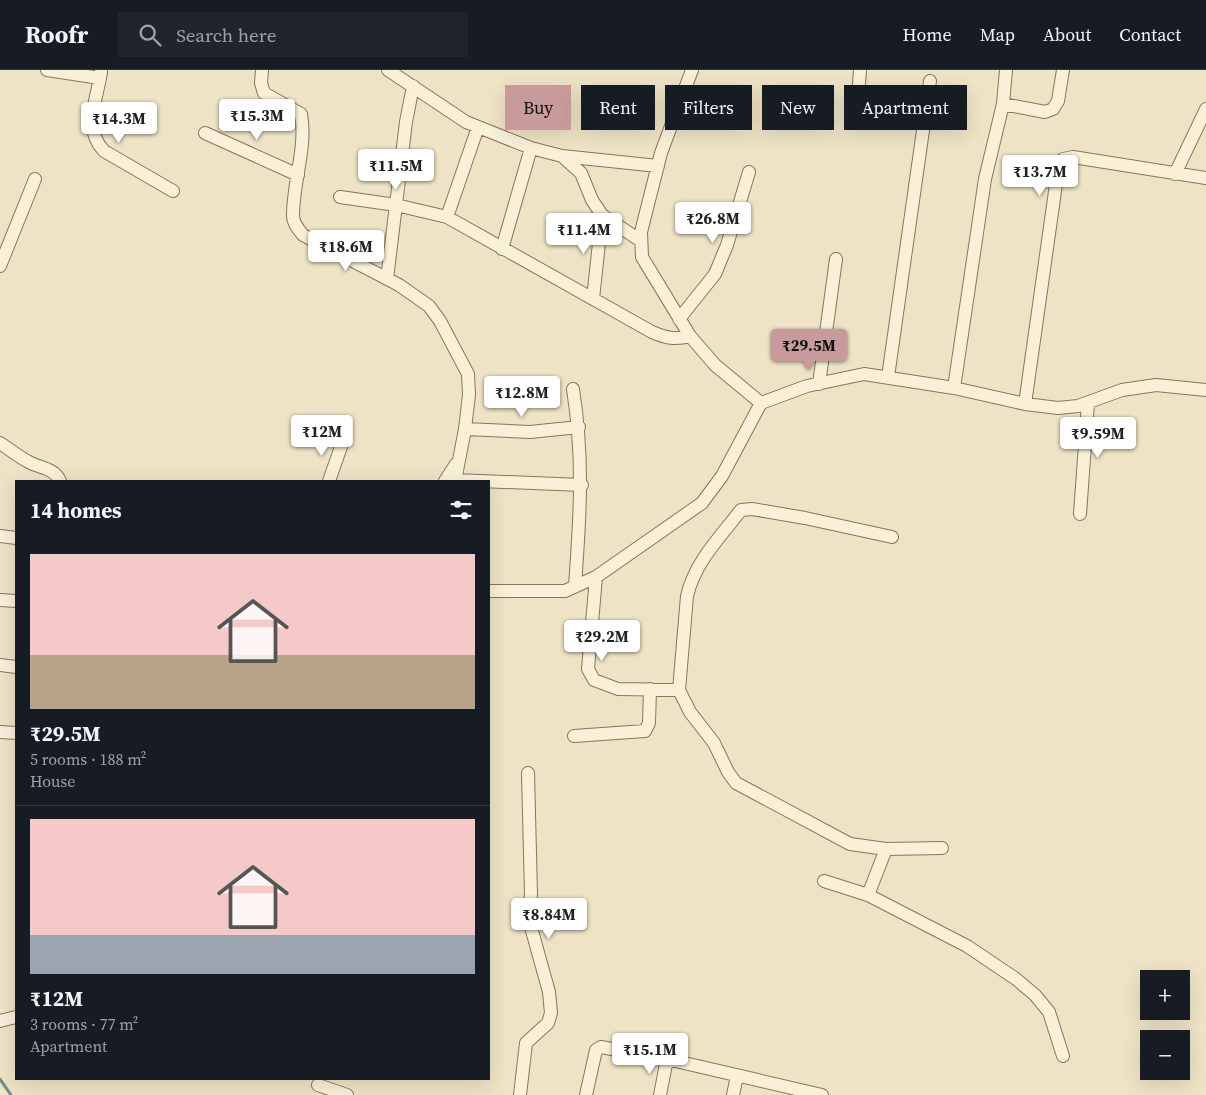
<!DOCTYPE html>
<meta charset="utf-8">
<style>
:root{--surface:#171b24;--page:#20242c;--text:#f1f3f6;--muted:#9ea1a6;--line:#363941;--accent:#c99a9b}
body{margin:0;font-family:"Source Serif 4",serif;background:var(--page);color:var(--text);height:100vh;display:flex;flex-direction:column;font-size:19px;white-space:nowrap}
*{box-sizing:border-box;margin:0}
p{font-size:16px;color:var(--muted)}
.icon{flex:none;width:28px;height:28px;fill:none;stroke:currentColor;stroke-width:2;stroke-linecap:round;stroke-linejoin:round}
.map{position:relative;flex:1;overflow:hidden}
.details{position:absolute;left:15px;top:410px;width:475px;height:600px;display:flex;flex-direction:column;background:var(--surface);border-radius:0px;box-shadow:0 5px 20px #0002}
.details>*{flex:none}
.top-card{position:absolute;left:505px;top:15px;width:475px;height:45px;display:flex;gap:10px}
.fabs{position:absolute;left:1140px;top:900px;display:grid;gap:10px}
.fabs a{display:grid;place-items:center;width:50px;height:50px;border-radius:0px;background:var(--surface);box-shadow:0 5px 20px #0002;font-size:25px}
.price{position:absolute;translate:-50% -42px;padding:0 11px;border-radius:5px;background:#fff;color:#222;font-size:16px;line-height:32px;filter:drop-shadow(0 1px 2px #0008)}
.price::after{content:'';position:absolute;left:50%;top:30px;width:15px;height:11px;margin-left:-8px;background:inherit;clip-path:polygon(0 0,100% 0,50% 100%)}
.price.active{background:var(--accent);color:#111}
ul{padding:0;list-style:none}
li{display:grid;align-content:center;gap:10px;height:265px;padding:0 15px}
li+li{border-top:1px solid var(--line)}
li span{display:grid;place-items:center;height:155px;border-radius:0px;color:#555}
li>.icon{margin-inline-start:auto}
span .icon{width:90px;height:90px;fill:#fffc;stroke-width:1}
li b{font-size:21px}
h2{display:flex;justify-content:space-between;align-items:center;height:60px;padding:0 15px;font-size:21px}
.tag{padding:0 18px;border-radius:0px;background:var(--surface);box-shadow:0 5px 20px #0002;font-size:18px;line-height:45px}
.tag.active{background:var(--accent);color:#111}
header{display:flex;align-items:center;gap:30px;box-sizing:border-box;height:70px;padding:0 25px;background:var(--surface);border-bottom:1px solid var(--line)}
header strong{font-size:24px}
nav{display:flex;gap:28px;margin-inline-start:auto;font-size:18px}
.search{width:350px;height:45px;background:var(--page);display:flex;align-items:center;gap:12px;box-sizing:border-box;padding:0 18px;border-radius:0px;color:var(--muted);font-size:19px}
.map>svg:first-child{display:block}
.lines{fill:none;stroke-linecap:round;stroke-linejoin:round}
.stream{stroke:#6d9088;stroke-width:3}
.minor-casing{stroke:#89755b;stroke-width:14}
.minor{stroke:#f9f0d8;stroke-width:12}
</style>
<header>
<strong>Roofr</strong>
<div class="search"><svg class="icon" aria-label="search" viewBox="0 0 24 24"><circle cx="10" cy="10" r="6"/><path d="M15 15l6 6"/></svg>Search here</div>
<nav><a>Home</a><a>Map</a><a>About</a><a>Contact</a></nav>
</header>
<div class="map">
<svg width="1206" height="1025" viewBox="0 0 1206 1025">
<rect width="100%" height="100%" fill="#eee3c5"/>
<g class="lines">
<path class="stream" d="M0,1009l11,16"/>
<g class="minor-casing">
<path id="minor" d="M47,0l53,8 1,-6
M262,0l-1,13 3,10 37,21c6,33 -8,68 -8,101 0,8 5,14 10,20l96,50 30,21 11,15 28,53 1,21 -4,34 -10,52
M388,0l78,52 65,26 31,8 19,17 11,27 10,15 39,26
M692,0l-31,83 -20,79 1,25 48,79 25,29 46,38
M100,8c-5,26 -16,52 4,73l69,40
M859,14l1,-14
M1003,34l42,8 8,-3 5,-8 5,-31
M478,57l-31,90 205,115c14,6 23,8 38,4
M205,63l93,42
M562,86l96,10
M1175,104l31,-65
M340,127l56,8 51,12
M502,179l29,-101
M0,196l35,-87
M387,209l19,-157 7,-36
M593,229l9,-84
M679,249l36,-45 12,-29 22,-73
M888,307l42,-296
M819,314l17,-125
M954,318l31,-209 18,-75 3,-34
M573,319c11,70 7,128 2,197
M1025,334l34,-241 4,-4 10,-2 133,21
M465,359l65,3 49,-5
M0,373c9,6 18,13 27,18 11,7 27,6 33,20
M455,410l127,5
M329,411l14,-40
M445,411l11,-17
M1080,444l8,-111
M0,466l16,2
M892,467l-87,-19 -53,-9 -11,1c-21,27 -46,52 -54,86l-8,94 11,22 24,31 14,29 8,11 114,61 36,5 56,-1
M596,507l-8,92 6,11 24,9 61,1
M489,521h76l31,-14 106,-74 20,-27 39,-73 46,-17 57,-12 90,14 71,16 33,4 20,-2 44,-16 34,-5 50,5
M0,530l16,1
M0,595l16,2
M0,662l16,1
M574,666l71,-5 4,-8 1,-34
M824,811l44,14 99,51 49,33 19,16 14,17 14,44
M868,825l18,-46
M0,951l16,-4
M318,1015l29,10
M520,1025l6,-52 22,-20 3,-10 -2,-21 -20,-72 2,-26 -3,-121
M586,1025l10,-45 5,-3 66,12 155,36
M660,1025l7,-36
M733,1025l4,-19"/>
</g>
<use href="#minor" class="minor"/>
</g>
</svg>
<div class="fabs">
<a>+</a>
<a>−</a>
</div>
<b class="price" style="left:257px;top:71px">₹15.3M</b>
<b class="price" style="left:119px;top:74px">₹14.3M</b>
<b class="price" style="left:396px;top:121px">₹11.5M</b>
<b class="price" style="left:1040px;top:127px">₹13.7M</b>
<b class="price" style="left:713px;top:174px">₹26.8M</b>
<b class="price" style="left:584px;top:185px">₹11.4M</b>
<b class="price" style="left:346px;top:202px">₹18.6M</b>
<b class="price active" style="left:809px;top:301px">₹29.5M</b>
<b class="price" style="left:522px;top:348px">₹12.8M</b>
<b class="price" style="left:322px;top:387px">₹12M</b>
<b class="price" style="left:1098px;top:389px">₹9.59M</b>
<b class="price" style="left:602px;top:592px">₹29.2M</b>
<b class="price" style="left:549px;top:870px">₹8.84M</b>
<b class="price" style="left:650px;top:1005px">₹15.1M</b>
<div class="top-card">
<a class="tag active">Buy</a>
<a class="tag">Rent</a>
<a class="tag">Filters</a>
<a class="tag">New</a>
<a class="tag">Apartment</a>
</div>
<section class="details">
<h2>14 homes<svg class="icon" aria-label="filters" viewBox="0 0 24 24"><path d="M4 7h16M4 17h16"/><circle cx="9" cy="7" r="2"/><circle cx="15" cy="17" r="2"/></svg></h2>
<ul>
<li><span style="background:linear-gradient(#f6c9c9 65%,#b9a48a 0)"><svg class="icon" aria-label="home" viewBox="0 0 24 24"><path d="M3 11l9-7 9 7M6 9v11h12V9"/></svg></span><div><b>₹29.5M</b><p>5 rooms · 188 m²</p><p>House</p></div></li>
<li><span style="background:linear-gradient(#f6c9c9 75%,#9aa5b1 0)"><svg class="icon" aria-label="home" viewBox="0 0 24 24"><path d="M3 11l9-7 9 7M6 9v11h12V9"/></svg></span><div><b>₹12M</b><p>3 rooms · 77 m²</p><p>Apartment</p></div></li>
</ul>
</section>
</div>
